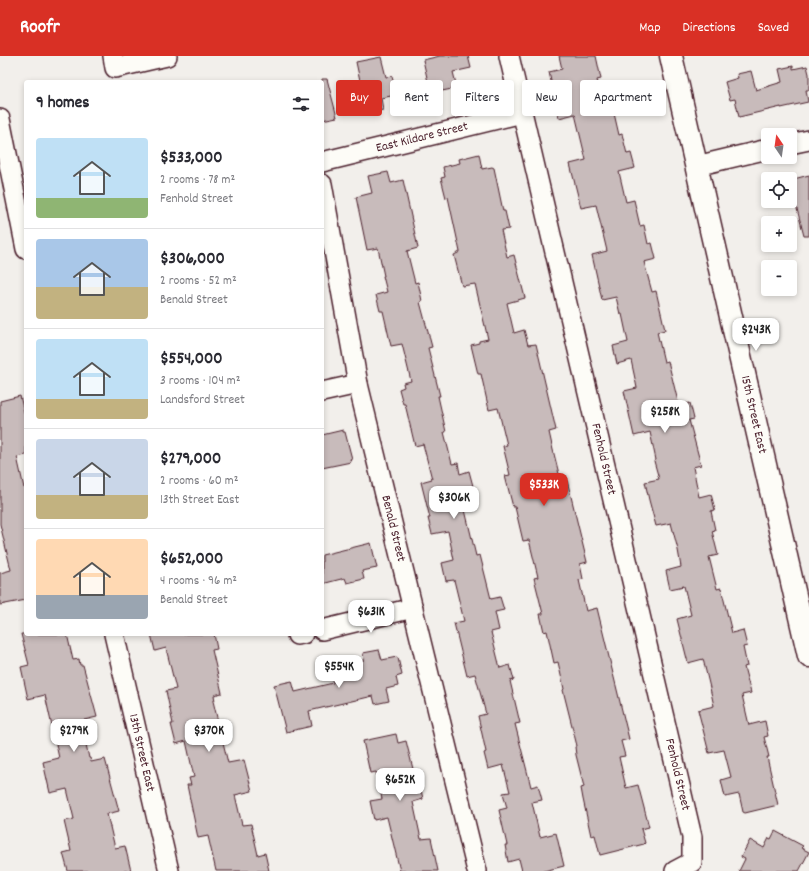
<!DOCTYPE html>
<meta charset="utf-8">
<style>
:root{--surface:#fff;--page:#f7f7f7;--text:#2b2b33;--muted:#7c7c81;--line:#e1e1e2;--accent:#d93025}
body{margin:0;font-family:Dekko,sans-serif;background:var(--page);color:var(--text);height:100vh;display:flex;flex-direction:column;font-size:15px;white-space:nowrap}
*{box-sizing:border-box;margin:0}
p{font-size:13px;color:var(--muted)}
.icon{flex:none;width:22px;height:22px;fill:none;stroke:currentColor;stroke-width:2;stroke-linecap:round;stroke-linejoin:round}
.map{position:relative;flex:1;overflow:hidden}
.panel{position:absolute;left:24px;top:24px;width:300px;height:556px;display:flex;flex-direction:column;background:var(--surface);border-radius:4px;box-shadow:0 2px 6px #0003}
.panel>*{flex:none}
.hud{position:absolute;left:336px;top:24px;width:380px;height:36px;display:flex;gap:8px}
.needle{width:26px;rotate:347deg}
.tools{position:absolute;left:761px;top:72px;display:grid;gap:8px}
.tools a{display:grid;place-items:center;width:36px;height:36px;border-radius:4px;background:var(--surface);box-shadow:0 2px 6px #0003;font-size:20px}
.price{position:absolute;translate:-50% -34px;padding:0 9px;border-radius:8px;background:#fff;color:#222;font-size:13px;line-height:26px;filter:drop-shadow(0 1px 2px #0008)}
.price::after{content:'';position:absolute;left:50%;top:24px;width:12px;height:9px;margin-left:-6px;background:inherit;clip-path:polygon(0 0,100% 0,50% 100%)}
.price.active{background:var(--accent);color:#fff}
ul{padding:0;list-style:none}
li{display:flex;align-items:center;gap:12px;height:100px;padding:0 12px}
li+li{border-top:1px solid var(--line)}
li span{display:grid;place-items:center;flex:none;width:112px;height:80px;border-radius:4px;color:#555}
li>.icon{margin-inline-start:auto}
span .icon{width:48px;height:48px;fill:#fffc;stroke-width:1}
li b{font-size:17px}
h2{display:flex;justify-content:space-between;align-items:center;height:48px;padding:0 12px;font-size:17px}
.chip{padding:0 14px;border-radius:4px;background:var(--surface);box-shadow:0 2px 6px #0003;font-size:14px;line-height:36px}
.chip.active{background:var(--accent);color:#fff}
header{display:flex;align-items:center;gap:24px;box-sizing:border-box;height:56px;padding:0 20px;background:var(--accent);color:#fff}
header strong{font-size:19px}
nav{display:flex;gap:22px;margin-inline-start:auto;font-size:14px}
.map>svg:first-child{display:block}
.building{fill:#c8bbbb;stroke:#4a1f2b}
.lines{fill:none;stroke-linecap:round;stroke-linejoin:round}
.minor-casing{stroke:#4a1f2b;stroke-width:22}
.tertiary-casing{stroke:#4a1f2b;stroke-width:25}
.minor{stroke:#fdfcf7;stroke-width:19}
.tertiary{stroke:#fdfcf7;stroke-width:22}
.labels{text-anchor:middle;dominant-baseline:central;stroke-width:3;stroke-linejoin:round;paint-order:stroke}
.street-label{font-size:13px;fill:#4a1f2b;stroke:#fdfcf7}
</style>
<header>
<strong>Roofr</strong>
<nav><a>Map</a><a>Directions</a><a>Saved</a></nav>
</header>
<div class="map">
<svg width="809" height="815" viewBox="0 0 809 815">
<rect width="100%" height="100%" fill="#f2efeb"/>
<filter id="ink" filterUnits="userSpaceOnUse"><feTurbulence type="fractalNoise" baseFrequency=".025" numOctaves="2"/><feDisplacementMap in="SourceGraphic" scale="8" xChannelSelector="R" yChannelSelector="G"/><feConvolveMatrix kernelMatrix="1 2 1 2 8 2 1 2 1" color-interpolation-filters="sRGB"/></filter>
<g filter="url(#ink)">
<path class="building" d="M440,0h28l3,12 -18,4 4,16 -15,3 -1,-3 -11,3 -7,-31z
M559,0h37l5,23 -4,1 8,31 8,-2 6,26 3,-1 5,20 4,-1 4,15 -16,4 7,30 8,-2 6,26 4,-1 4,19 4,-1 4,16 -12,3 8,30 4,-1 9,39 -8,2 7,30 4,-1 11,45 11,-3 4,16 -5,1 12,45 -8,2 6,30 12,-3 4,16 -4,1 4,19 -3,1 6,24 -9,2 8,32 4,-1 11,45 11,-3 4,16 -4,1 4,19 -3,1 7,26 -9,2 7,30 16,-4 3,15 -4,1 5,20h-2l11,48 -33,8 -2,-1 -4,-18 -14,3 -4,-17 10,-3 -7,-27 -15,3 -11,-43 16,-4 -4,-18 -7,-29 -15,4 -11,-44 14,-4 -7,-29 -14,3 -4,-18 15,-4 -3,-17 -7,-27 -15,3 -7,-26 -4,-18 14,-3 -5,-18 2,-1 -6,-28 -16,4 -10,-45 13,-3 -6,-28 -14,4 -4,-18 15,-4 -6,-28h-2l-4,-17 -14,3 -10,-45 15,-4 -11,-46 -15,3 -11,-44 16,-4 -11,-46 -16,4 -10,-46 13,-3z
M381,1l5,20 6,-1 4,19 -15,3 2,12 -16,3 -11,-51z
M793,10v3l14,-3 2,8v16h-3l2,12 -27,6v-1l-42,10 -4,-18 -5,1 -5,-18 13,-4 -1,-4 14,-3 5,19 26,-8 -3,-13z
M322,23h5l10,38 -15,3z
M479,98l3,15 10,-2 2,1 9,43h2l4,18 -8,1 6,27 7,-2 11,43 -18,5 7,30 10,-3 4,15 8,-1 20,86 -7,2 4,18 7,28 6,-2 21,86 -7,2 3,15 -4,1 7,31 11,-3 32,131 -8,2 4,15 -6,1 7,31 12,-3 11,42 -8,2 4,14 -1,1 -44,11 -5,-20 -4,1 -8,-37 -2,-11 3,-1 -8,-32 -1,-8 2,-1 -14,-56 1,-1 -6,-27 -4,1 -7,-32 -3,1 -4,-18h3l-9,-36 4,-1 -9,-37 -6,1 -8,-34h-2l-8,-31 5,-1 -7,-29 4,-1 -9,-37 -9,2 -8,-36h-3l-7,-29 8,-2v-2l9,-2 -13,-55 -13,2 -8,-31 6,-3 -12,-55 -2,1 -5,-20 4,-1 -2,-10 17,-4 -1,-4z
M388,116l3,11 12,-3 15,68 -11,3 8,32 3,-1 4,19 -2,1 12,45 -4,1 12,48h-2l8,36h-2l8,32 6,-1 2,11 9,-3 4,15 -13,3 16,67 4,-1 11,44 9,-2 4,13 -9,2 4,18 -8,2 9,36 10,-3 4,15 -4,1 10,42 -5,1 16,63 7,-2 4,15 -10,2 8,35 16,-4 8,33 -20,5h-22l-3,-12 -11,3 -3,-17h2l-8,-35 8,-2 -4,-15 7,-1 -7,-27 -15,4 -4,-16 2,-1 -8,-36 8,-2 -11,-40 -8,2 -13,-53 10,-2 -10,-41 -8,1 -4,-18 12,-3 -6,-29 -16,3 -4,-16h2l-9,-36 11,-3 -9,-35 -8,2 -10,-42h-2l-4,-15 5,-2 -1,-4 8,-2 -9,-37 -11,2 -8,-35h-3l-4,-16 11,-3 -4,-16h1l-6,-28 -11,2 -11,-53 16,-4 -4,-17z
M809,119v61h-5l-8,-31 -6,2v-27z
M20,340l6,24v35l-9,2 7,31 2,-1v113l-26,5v-32l11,-3 -11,-46v-123z
M343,374v2h2l7,27h-2l1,3 -29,6v-33z
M371,487l6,25 -15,3 2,8 -17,4 -2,-5 -23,6v-29z
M21,578h46l6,26 6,-1 1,6h3l14,52 -13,3 3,10 -4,1 6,27h1l1,4 14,-3 14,52 -12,3 8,34 10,-2 6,25h-63l-5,-18 8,-2 -7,-30 10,-2 -7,-30 -17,4 -7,-31 16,-4 -14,-63 -17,4 -7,-32 8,-2z
M151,578h63l3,15 -5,1 10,43 -8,2 1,6h-2l15,62 16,-3 8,31 -17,4 7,30 9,-1 7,31 7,-2 4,18h-53l-8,-35 -10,2 -11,-53h4l-2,-7 5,-1 -8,-36 -10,3 -5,-20h2l-7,-33 10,-2 -10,-41 -11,3z
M379,594l3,10 15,-3 1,1 4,17 -6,2 2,9 -12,3 3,12 -14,3 -2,-8 -64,15 3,15 -26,6 -12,-47 18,-4 3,11 38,-9 -2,-16 33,-7 -1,-7z
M396,678l2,9 8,-2 10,40h3l4,18 -10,3 8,37 10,-1 7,33h-38l-13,-54 -13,3 -4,-19 12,-2 -6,-27 -6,1 -7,-32z
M775,775l28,15 -2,2 8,4 -10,19h-60l6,-12 -4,-2 9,-17 14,8 5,-10 2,1z"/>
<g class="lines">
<g class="minor-casing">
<g id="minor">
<path d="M113,0l2,12 52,-12"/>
<path id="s1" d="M509,0l183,781v25l-17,9"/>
<path d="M0,63l26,130"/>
<path d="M790,88l19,-4"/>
<path id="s2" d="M322,106l200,-49"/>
<path d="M696,110l72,-17"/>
<path id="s3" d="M322,128l36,200 119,487"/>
<path d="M322,336l36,-8"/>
<path d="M322,574l91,-22"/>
<path id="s4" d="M114,578l55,237"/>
<path d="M297,579l6,-1"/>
</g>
</g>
<g class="tertiary-casing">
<g id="tertiary">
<path id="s5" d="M671,0l138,600"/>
</g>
</g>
<use href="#minor" class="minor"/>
<use href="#tertiary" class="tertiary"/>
</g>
</g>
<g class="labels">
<g class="street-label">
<text stroke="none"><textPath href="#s2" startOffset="103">East Kildare Street</textPath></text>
<text stroke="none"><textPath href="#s5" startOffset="368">15th Street East</textPath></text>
<text stroke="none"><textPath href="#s1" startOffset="414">Fenhold Street</textPath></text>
<text stroke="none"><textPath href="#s3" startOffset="352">Benald Street</textPath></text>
<text stroke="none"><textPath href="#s4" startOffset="122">13th Street East</textPath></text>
<text stroke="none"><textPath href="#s1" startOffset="738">Fenhold Street</textPath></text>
</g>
</g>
</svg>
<div class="tools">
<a><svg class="needle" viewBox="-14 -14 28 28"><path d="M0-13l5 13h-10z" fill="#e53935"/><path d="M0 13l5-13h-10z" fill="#7c7c81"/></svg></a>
<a><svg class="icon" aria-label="locate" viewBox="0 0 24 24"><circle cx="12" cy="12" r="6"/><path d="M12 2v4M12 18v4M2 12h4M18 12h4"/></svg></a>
<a>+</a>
<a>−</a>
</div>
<b class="price" style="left:756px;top:296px">$243K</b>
<b class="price" style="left:665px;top:378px">$258K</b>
<b class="price active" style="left:544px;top:451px">$533K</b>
<b class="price" style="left:454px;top:464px">$306K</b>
<b class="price" style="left:371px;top:578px">$631K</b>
<b class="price" style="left:339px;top:633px">$554K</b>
<b class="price" style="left:74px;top:697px">$279K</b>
<b class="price" style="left:209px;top:697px">$370K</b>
<b class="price" style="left:400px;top:746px">$652K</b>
<div class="hud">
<a class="chip active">Buy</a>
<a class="chip">Rent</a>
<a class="chip">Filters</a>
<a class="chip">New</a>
<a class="chip">Apartment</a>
</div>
<section class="panel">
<h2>9 homes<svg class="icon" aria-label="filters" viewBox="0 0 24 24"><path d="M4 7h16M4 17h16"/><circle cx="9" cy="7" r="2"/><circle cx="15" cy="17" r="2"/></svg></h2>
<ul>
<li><span style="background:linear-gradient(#bfe0f5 75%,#8fb573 0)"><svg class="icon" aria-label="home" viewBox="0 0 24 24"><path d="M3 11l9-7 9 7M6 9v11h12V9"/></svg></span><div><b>$533,000</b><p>2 rooms · 78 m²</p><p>Fenhold Street</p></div></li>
<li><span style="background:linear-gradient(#a9c7e8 60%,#c2b280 0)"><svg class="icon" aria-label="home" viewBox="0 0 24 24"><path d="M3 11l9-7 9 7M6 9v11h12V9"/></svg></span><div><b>$306,000</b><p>2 rooms · 52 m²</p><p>Benald Street</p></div></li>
<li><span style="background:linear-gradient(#bfe0f5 75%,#c2b280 0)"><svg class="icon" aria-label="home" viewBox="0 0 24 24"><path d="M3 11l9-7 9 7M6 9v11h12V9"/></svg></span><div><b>$554,000</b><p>3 rooms · 104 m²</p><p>Landsford Street</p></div></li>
<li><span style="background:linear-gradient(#c9d6e8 70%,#c2b280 0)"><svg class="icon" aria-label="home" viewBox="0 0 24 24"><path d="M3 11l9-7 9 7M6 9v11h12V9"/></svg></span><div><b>$279,000</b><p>2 rooms · 60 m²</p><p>13th Street East</p></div></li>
<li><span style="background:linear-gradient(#ffd9b3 70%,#9aa5b1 0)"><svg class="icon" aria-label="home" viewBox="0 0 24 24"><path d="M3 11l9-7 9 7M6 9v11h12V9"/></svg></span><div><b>$652,000</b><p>4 rooms · 96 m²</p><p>Benald Street</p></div></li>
</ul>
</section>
</div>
